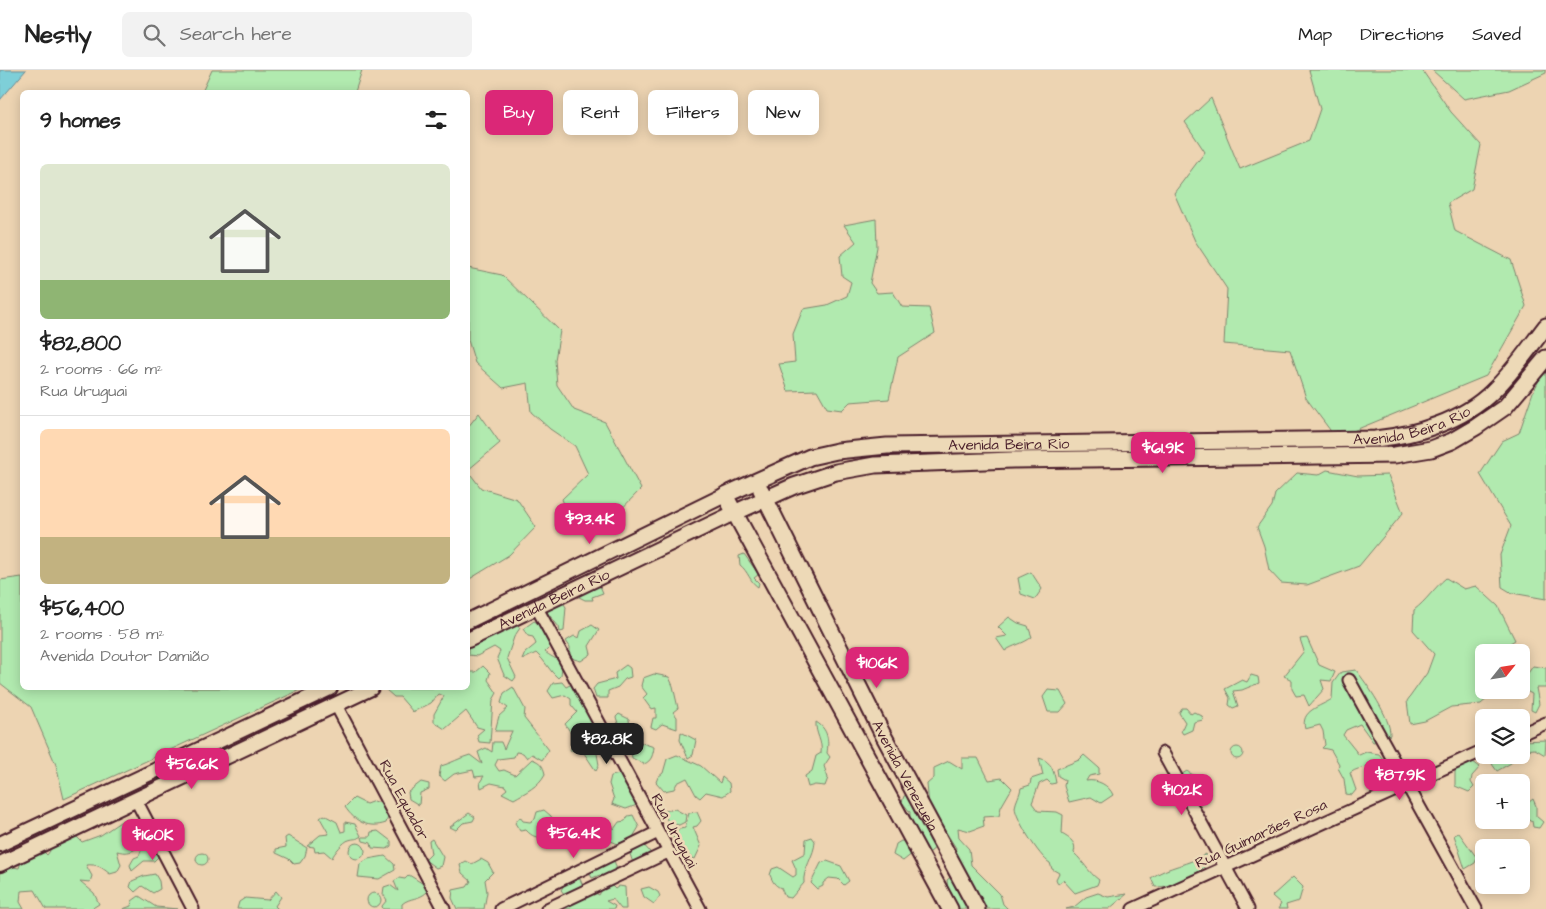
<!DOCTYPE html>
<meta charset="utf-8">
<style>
:root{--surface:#fff;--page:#f2f2f2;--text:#222;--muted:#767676;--line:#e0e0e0;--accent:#db2777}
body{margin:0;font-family:"Architects Daughter",sans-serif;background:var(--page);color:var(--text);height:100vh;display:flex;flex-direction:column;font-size:19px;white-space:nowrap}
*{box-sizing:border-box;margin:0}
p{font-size:16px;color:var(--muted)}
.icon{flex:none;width:28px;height:28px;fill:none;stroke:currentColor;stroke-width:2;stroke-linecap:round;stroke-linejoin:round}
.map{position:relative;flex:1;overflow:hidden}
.sheet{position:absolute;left:20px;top:20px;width:450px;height:600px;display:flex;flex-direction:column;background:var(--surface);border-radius:8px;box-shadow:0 2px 12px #0003}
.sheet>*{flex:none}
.banner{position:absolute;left:485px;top:20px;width:475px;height:45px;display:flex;gap:10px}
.needle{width:32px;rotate:60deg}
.tools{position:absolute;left:1475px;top:574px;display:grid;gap:10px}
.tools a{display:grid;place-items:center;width:55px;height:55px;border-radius:8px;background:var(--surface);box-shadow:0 2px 12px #0003;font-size:25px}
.price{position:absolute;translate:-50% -42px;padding:0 11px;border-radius:10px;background:var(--accent);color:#fff;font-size:16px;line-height:32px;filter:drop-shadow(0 1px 2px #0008)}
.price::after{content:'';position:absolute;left:50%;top:30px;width:15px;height:11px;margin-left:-8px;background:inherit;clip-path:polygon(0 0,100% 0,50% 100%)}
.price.on{background:#222;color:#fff}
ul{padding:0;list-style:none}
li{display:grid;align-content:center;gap:10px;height:265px;padding:0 20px}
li+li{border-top:1px solid var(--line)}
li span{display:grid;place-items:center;height:155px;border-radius:8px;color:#555}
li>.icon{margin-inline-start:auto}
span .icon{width:90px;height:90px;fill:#fffc;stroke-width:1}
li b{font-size:21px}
h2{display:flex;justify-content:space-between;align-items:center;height:60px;padding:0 20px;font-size:21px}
.pill{padding:0 18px;border-radius:8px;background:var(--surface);box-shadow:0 2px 12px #0003;font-size:18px;line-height:45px}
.pill.on{background:var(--accent);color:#fff}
header{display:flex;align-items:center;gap:30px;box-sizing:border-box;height:70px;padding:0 25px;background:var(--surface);border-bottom:1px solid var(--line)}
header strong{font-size:24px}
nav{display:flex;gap:28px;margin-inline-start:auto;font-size:18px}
.search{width:350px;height:45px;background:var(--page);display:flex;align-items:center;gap:12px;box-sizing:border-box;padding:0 18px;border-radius:8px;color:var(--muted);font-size:19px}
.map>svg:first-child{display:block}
.green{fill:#b1eaaf;stroke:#7e846d}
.water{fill:#7ecfd8;stroke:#698993}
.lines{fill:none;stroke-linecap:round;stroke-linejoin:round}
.minor-casing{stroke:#4a1f2b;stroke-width:15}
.tertiary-casing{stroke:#4a1f2b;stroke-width:18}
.secondary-casing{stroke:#4a1f2b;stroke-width:19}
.minor{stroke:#edd9b7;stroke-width:11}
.tertiary{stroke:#edd9b7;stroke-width:14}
.secondary{stroke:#edd9b7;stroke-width:15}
.labels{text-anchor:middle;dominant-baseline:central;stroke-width:5;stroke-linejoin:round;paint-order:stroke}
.street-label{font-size:15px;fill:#4a1f2b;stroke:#edd9b7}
</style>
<header>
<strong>Nestly</strong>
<div class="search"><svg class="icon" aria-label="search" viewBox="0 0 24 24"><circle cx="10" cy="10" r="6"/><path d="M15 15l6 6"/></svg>Search here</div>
<nav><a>Map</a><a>Directions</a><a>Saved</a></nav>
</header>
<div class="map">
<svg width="1546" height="839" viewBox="0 0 1546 839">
<rect width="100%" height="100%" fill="#edd4b2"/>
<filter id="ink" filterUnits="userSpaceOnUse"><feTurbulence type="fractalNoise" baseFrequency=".02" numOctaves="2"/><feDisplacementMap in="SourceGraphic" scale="10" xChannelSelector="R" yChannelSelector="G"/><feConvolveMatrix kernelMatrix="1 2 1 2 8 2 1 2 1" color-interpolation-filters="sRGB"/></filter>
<g filter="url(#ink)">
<path class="green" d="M212,0h150l-7,22h-153z
M1309,0h113l29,42 30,33 -9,44 -24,14 7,28 56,29 15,46 -40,70 -150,62 -30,-40 -16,-48 -66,-6 3,-55 -32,-48 -21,-48 31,-41 -20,-30 26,-24 29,71 69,-28 11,-32z
M1432,0h114v3l-37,17 -45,9z
M876,149l1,28 -7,36 7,10 16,-1 9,15 27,1 6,25 -37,24 -9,42 -39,3 -8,8 -15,-2 -10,-18 -29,1 -9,-27 16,-2 -2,-28 10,-25 24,-4 20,-9 4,-14 -9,-6 -2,-20 16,-14 -12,-17z
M468,198l34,7 58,56 -5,29 2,25 17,25 31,12 36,67 -37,38 -30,4 -12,-32 26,-25 -13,-28 -25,-17 -19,-17 -3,-29 -25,5 -28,-25 -7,-23z
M1546,297v232l-34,-6 -10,-6 -2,-32 11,-29 -31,-52 22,-33 17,-8 14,-41z
M479,343l21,30 -32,27v-43z
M1327,400l31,6 30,-1 15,38 -44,53 -52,19 -26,-2 -12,-13 -5,-24 -7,-19 15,-21 3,-12 22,-21 21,2z
M468,401l13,17 36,11 19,28 -27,28 -41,25z
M744,484l13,18 1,3 -4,3 5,5 -1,4c-8,-5 -10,-16 -18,-22l-1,-9z
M1031,502l11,17 -7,10 -14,-5 -3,-16z
M22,507v111h282l-240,111 -8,-34 -25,-58 -31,-24v-103z
M1446,508l18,11 12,-3 22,20 17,34 -19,12h-12v38h13l-16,14 -30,3 -26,14 -15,3 -3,-23 20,-28 7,-19 -21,-24 1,-20c13,-10 20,-22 32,-32z
M596,514l5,4 2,5 -11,4 1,3h-8l-10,-5z
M562,531l4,6 -2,24 -4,1 -1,-5 -14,-17z
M1009,547l9,6 10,3 4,11c-9,7 -19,8 -27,14l-9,-13 11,-2 -9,-9z
M534,551l6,3 14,19 -9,9c10,8 19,7 16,23l-3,3c-9,-7 -13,-18 -22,-25l-14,7 3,-7 11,-9 -3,-7 -5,-1 -5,-7z
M515,554l5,4 -6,9 -7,21 9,19 -3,4 -9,-6 -7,-17 3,-7 -6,-4 -17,9 -9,-1v-11c17,0 31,-13 47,-20z
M592,555l7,5 -10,16 2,8 -10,7 -7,-2 -4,-4v-8l-4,-6 8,-5 5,2 2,-7z
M1307,568l12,27 16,7 -4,9 -10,-1 3,9 -15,17 -5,-11 -8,1 -4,-7v-9l-8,-4 20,-25 -4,-12z
M626,595l4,3 1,9 -6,2 -7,8 -10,4v7h-12l-3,-9 4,-5 19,-5 -1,-6z
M483,596l7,7 -2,7 9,13 -4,7 -3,43 -11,-1 -2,-7 7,-6 -7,-2 -11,-16 -21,18 -11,-7v-8l10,-18 -5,-2 -8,9 -18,9 -13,-15h-6l-8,-7 2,-2h80v-16h8z
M1533,596l13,2v20h-10l3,16 -4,8 -4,-2 1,-16 -6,-3 -21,4 -3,-5h19v-18l5,4z
M1356,600c11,14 35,48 34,65l-9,6 -8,1 -13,-18 -14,6 -3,5 16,20 7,-3 13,2 7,9c-12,5 -25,2 -36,10l6,17 -4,5 -6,-1 -2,-15 -6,-11 1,-4 -8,-14 -9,-2 3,-3 -2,-14 -3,-6 -15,4c-5,-19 15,-22 27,-30l1,-16 8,-11z
M654,604l15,3 4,9 5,22 -5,4 4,5v12l-15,-5 -6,5 -5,-2 2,-9h3v-10l-5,1 -8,-11 4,-4 -6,-8 2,-8z
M1251,605l7,2 1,6 -17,7 -9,1 5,15 -5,2 -4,-3 1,-7 -5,-9 17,-9 5,2z
M562,612l4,5 6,-3c9,8 19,35 26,48l-10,3 -3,6 11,7 3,17 -3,6 -12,-18 -14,-3 5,-11 -10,-15 12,-12 -6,-7v-6l-6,-4 -12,3 -5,-7 5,-8z
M513,617l12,22 -1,9 25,32 -7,10 -10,-6 -5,4 -4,-5 -7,-1 -2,5 -16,2 -3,6 4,6 5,-1 11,5 17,-16c8,3 11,6 13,15 -7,13 -19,18 -31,25l-12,-6 5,-4 -2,-3 -14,-3 -10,5 -1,-6 4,-6 -9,1 -2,-7 -19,4 -9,7 -6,-5 2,-10c11,-3 18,-8 29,-11l12,9 -4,-12 8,-4 6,4 1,-10h8l3,7 8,-18h-17l4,-15 9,-8 -7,-5 3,-10z
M1048,620l12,1 7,13 -7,8h-12l-5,-15z
M1182,638h4l5,6 3,-2 8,4 1,4 -9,2 -2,8 -9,4 -2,-3 4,-9 -6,-9z
M619,644l10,5 1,14 -10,-3 -4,-13z
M816,652c12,7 13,18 11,31l3,4 -6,9 4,12 -3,8 -10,-1 -7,2 -3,-11 7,-5 4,-15 5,-3c2,-12 -6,-19 -5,-31z
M681,662l15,8 -3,15 -5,3 -8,-18z
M1546,670l-1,15 -10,-6 -14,1v-9z
M639,672l15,5c-1,7 -2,14 -10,17l-12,-6 -2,-12z
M1231 683a6 6 0 1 1 12 0a6 6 0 1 1-12 0Z
M677,685l24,11 19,17 2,-6 7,6 1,8 -7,5 -17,-4 -6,6 -4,-3 -9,-17 -10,5 -3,6 -10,2 -8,-9 2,-5 5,-4 4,-14z
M1084,685l15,13v6l-10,2 -3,5c11,-2 23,4 27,14l-12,8 -10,-6 -22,5 -5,-16 1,-6 -7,-4 -1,-7 22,-9z
M1497,685h18l-4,8 -14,8 -5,-7 4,-3z
M962,688h16l11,22 13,-2 10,10 -11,19 -2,9 -16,1 1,9 -14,5 -12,-3 1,10 10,11 2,16 29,29 3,10 5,5h-25l-34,-41 7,-20 -27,-42 -2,-22 7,-6v-10l15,-7 13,8z
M1039,688c13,3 15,14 17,25l-5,1 -4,-4 -8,4 -7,19 6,8 19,1 6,3 -1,19c8,5 15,8 12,19 10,9 13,18 25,27l-2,5 -22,8 -12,-13 -5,4 -2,-5 3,-6 -7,-4 -2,-6c-10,-5 -35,-45 -35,-56 1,-7 5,-12 6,-19l9,-3 1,-6 12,-4z
M1469,689l11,8 -8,9 -1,6 3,5 -5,5 -14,-6v-17z
M1187,701c7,6 14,5 21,10l2,7 -6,3 -21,-9 -1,-8z
M620,704l17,31 -11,4 -14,-5 2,-5 -5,-15 2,-8z
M421,712l8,2v5l-9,4 -1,12 -10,-6 -1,-7z
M908,724l28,53 -7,6h-16l-10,8 -10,-6 3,-11 5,-3 8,1 1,-30 -8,-10 2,-6z
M354,728l12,6 8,-3 12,4 3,9 -3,9c-17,6 -31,-1 -41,-16z
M1533,729l3,7v10l7,6 -4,6 -6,-1 -1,-6 -11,-6v-14l8,1z
M675,739l11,6 -1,7 -6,3 -11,-2 -4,-12z
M544,740l7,6 3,8c-9,12 -16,19 -28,6l-6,1 -5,-8 5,-6 3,4 7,1 5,-3 2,-7z
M697,742l4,9 -4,5 -4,1 8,19 -6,13 -4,-1 -7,-9 -11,-9 2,-10 10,-2 4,-15z
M469,743l6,4 -2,4 -10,2 -7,7 -6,-3z
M324,745l13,7 4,10 4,-1v-9l10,2 6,12c-5,4 -6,2 -12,4 -5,1 -15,13 -17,18l-8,-7 -9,1 -1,-5 -7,-1 13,-11 9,-1 -9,-16z
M633,745l6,12 -6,10 -15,7 -12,-5 -8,-8 4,-7h9l3,5 5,-7 6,-1 3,-5z
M123,750l23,5v8l-4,4h-7l2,11c-7,5 -12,5 -20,3l4,14 -4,7 -7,2c-9,-7 -12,-10 -24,-9l6,11 -2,6 -10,-1 14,12 5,11 -8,5h-45l-11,-19 -14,1 -1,11 4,7h-24v-44l19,3 4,-12 17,-8 7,7 3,-4 -1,-4 13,-11 15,1 5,5 19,-7z
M378,761l13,10v5l-4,3 -15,-1 -1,-5 -8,-2 -1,-4h8l1,-5z
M1459,763l18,25 -2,5 -10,6 -11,-34z
M288,766l19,12 -2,8 -5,7 -6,1 -5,-5 -13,-6v-4l10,-2 -1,-9z
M812,767l3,4c0,14 -13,29 -11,42l-13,15 -6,-1 -4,-9c-7,-3 -8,-6 -11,-13l2,-6 6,-2 15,10 3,-2v-6l-4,-9 13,-7 1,-14z
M432,769l11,18 -2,9 -5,2 -11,-8 6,-6 -2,-13z
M642,773l8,9 2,7 -19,4 -4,-12z
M349 781a8 8 0 1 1 16 0a8 8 0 1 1-16 0Z
M142,778l10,1 8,6 -6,6h-10l-12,10 -2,-6 4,-7 5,-2z
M196 789a6 6 0 1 1 12 0a6 6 0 1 1-12 0Z
M1206,784l4,9c-17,13 -34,24 -55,24l-4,-9c17,-12 38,-13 55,-24z
M385,786l9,8 1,6 -16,9 -21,-2 2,-13 8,-5z
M481,789l7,4 5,9 -8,8 2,12 -3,17h-27l-5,-11 1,-8 14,-3 4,-6 -9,-8 -2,-8 6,-4 6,3z
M607,789l7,1 3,10 -4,4 -10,4 -3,-3 -8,3 -4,-8z
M827,791l14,5 8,15 -5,4 -6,-6 -9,-1 -6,5v3l-6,3 -6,-6 10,-20z
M155,804l4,7 1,8 -7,4 -11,-7 -7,6 -5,-5 2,-6 12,-5z
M409,805l16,10 2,7c-8,8 -17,5 -25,12v5h-19l-1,-3 5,-6 -4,-6 1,-7 6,-2 8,6 -4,-10 5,-3 6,1z
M953,805l20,34h-29l-6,-4 -6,-13 16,-1 -1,-11z
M1293,807l10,10 -4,14 -13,4 1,4h-9l3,-5 -9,-8z
M580,809l4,9 -19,7 -4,-5c5,-9 9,-10 19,-11z
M610,814l5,5 4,-3 6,1 1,22h-5l-8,-10 -7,2 9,5 -1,3h-54l30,-19 9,5 4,-7z
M649,817l9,5 2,4 -6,8 -10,-7 -3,-8z
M276,821l5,6 -6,9 3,3h-41l2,-7 6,-4 23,2z
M1098,823l10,4 19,-3 -18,15h-43l8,-2 12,-10z
M367 830a7 7 0 1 1 14 0a7 7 0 1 1-14 0Z
M139,826l17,11 22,2h-55l8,-3 1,-5z"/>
<path class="water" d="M0,0h26l-26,30z"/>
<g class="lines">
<g class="minor-casing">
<path id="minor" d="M537,538l163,301
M1349,610l127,229
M336,635l108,204
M1521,664l25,-11
M1163,683l85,156
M136,730l57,109
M501,839l157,-77
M547,839l121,-57
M1133,839l351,-159"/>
</g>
<g class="tertiary-casing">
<g id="tertiary">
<path d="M468,551l257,-126"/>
<path id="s1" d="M468,570l266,-127"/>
<path d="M0,774l330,-156"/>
<path d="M0,794l371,-176"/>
</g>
</g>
<g class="secondary-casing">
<g id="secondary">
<path id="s2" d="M761,420l120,241 96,178"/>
<path d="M734,443l60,-27 42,-14 39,-7 137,-5 383,-5 36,-6 21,-8 24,-14 29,-20 41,-49"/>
<path id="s3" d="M950,839l-225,-414 85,-38 27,-6 50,-5 488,-7c41,-4 88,-18 118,-48 20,-19 36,-43 53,-65"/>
</g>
</g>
<use href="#minor" class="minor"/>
<use href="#tertiary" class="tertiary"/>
<use href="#secondary" class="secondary"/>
</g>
</g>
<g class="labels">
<g class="street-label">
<text stroke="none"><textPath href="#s3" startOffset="1169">Avenida Beira Rio</textPath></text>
<text stroke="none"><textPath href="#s3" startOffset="764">Avenida Beira Rio</textPath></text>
<text stroke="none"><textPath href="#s1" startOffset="95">Avenida Beira Rio</textPath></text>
<text stroke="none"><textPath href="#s2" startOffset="320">Avenida Venezuela</textPath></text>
<text transform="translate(404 730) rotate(62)">Rua Equador</text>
<text transform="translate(674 761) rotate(62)">Rua Uruguai</text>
<text transform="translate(1261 764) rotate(-25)">Rua Guimarães Rosa</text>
</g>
</g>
</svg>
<div class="tools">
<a><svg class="needle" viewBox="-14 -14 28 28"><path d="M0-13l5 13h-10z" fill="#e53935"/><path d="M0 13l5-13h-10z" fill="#767676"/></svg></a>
<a><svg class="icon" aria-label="layers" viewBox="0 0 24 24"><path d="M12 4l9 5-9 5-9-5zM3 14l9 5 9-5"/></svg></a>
<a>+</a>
<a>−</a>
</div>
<b class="price" style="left:1163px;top:404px">$61.9K</b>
<b class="price" style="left:590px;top:475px">$93.4K</b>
<b class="price" style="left:877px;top:619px">$106K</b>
<b class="price on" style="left:607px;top:695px">$82.8K</b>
<b class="price" style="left:192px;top:720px">$56.6K</b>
<b class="price" style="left:1400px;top:731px">$87.9K</b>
<b class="price" style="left:1182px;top:746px">$102K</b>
<b class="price" style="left:574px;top:789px">$56.4K</b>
<b class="price" style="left:153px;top:791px">$160K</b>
<div class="banner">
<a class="pill on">Buy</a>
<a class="pill">Rent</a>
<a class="pill">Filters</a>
<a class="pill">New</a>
</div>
<section class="sheet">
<h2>9 homes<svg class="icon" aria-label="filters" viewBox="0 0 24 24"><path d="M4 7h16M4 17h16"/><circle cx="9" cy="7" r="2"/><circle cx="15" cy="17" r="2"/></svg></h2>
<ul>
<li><span style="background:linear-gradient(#dfe7d0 75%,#8fb573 0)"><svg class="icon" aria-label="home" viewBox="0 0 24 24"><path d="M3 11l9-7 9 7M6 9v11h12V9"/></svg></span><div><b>$82,800</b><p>2 rooms · 66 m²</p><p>Rua Uruguai</p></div></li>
<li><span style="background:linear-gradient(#ffd9b3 70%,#c2b280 0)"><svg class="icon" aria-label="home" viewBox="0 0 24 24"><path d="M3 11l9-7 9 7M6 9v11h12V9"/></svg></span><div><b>$56,400</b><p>2 rooms · 58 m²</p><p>Avenida Doutor Damião</p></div></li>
</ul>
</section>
</div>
